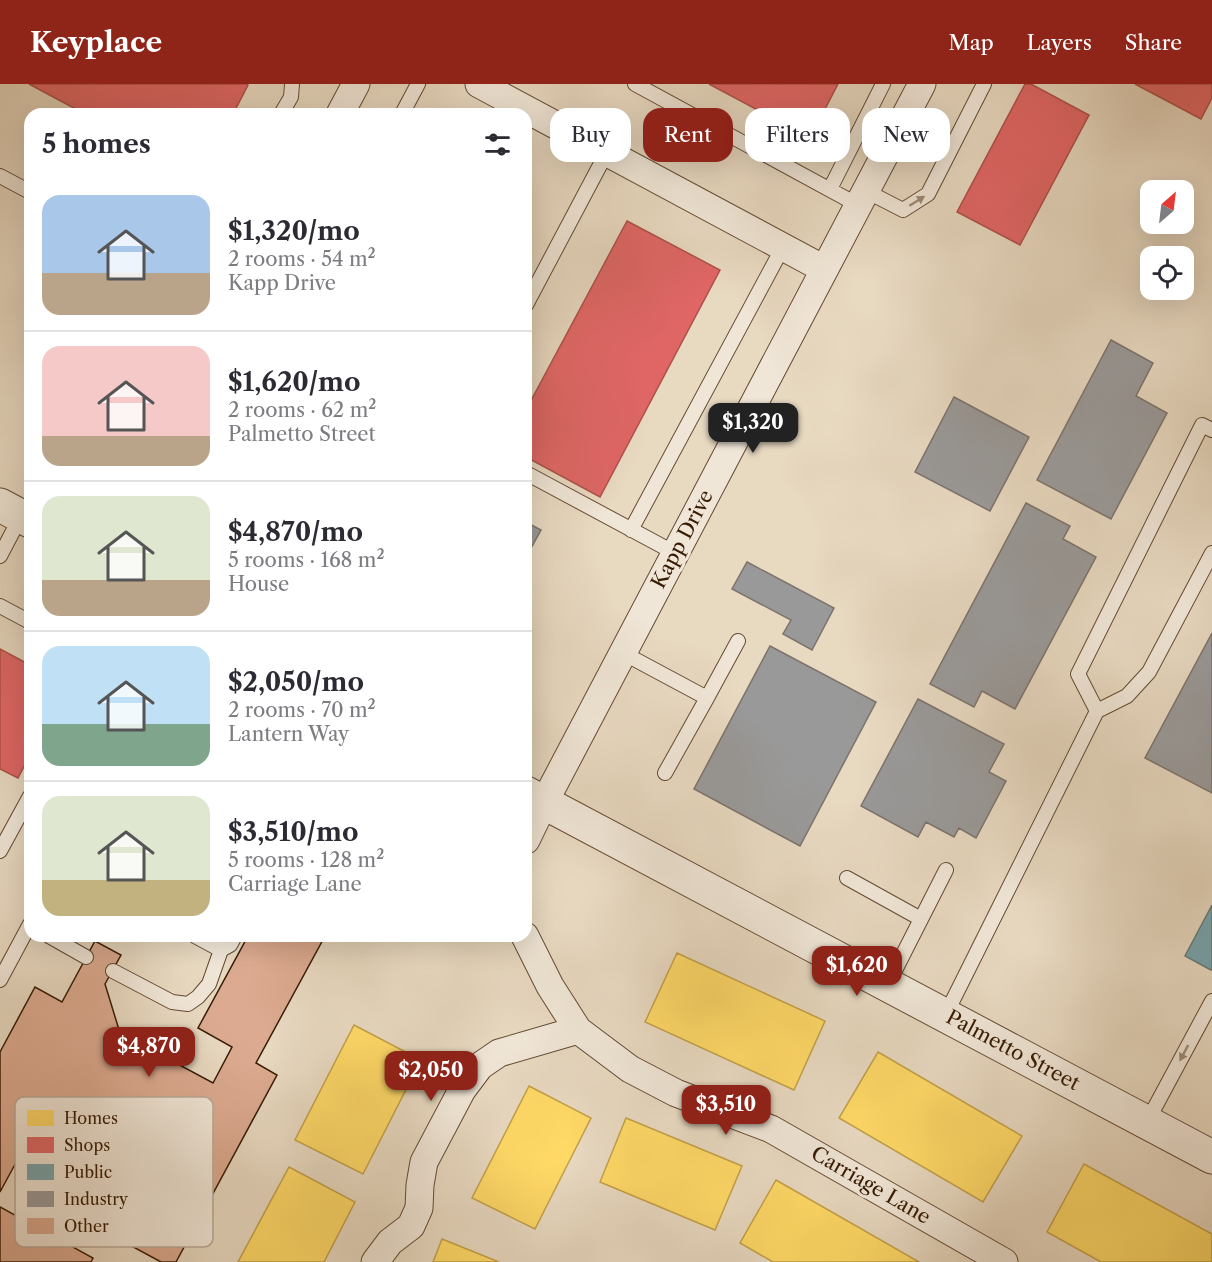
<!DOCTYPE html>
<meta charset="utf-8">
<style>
:root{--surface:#fff;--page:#f2f2f3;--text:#2b2b33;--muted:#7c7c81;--line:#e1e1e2;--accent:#8f2418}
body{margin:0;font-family:"Libre Caslon Text",serif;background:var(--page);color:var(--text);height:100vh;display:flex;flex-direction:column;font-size:22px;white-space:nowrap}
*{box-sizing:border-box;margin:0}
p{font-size:20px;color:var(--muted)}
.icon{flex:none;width:33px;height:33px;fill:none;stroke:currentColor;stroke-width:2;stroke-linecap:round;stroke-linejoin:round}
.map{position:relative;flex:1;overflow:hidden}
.side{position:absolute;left:24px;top:24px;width:508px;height:834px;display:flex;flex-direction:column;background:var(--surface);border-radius:18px;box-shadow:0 6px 24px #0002}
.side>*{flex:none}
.hud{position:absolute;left:550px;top:24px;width:570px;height:54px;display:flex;gap:12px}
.needle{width:39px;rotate:28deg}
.tools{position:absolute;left:1140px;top:96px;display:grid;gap:12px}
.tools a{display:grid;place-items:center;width:54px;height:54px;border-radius:12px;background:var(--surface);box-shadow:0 6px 24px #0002;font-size:30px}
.price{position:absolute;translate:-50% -51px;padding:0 14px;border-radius:12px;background:var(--accent);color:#fff;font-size:20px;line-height:39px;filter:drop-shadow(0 2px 3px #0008)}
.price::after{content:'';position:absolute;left:50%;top:36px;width:18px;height:14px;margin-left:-9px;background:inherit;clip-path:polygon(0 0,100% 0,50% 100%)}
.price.current{background:#222;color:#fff}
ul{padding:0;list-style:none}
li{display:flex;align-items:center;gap:18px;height:150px;padding:0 18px}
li+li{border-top:2px solid var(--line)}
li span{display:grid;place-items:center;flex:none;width:168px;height:120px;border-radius:18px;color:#555}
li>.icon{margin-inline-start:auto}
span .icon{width:72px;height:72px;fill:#fffc;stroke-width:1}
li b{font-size:26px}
h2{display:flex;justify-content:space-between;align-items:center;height:72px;padding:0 18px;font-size:26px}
.tag{padding:0 21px;border-radius:18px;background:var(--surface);box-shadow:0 6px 24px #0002;font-size:21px;line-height:54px}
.tag.current{background:var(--accent);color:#fff}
header{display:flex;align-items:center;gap:36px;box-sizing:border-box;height:84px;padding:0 30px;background:var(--accent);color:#fff}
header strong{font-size:28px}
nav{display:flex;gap:33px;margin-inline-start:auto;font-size:21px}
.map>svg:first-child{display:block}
.homes{fill:#ffd966;stroke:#c3a048;stroke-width:1.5}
.shops{fill:#e06666;stroke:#ad5048;stroke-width:1.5}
.public{fill:#76a5af;stroke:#637c7b;stroke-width:1.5}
.industry{fill:#999;stroke:#7c736c;stroke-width:1.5}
.building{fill:#dcaa90;stroke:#371b03;stroke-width:1.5}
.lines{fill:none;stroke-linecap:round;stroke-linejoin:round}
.service-casing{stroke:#634a32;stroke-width:16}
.minor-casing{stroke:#634a32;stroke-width:29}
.tertiary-casing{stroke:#634a32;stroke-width:35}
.service{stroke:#f0e6d7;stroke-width:14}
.minor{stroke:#f0e6d7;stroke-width:27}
.tertiary{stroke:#f0e6d7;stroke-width:33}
.oneway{fill:#9d8b78}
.labels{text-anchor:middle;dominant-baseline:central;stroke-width:6;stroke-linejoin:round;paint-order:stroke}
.street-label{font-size:20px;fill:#371b03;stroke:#f0e6d7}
.key{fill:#f0e6d7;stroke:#b8a997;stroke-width:1.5}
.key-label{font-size:16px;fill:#371b03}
</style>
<header>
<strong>Keyplace</strong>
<nav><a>Map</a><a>Layers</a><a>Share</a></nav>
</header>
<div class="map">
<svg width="1212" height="1178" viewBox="0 0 1212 1178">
<rect width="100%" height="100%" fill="#e8d9c1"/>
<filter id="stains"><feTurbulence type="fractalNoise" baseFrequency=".00333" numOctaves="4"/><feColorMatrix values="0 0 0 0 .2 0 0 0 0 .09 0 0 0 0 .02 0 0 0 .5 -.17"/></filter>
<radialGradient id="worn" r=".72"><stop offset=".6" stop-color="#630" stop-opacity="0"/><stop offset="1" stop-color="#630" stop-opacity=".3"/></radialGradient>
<path class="homes" d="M677,869l148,68 -31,69 -149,-68z
M354,941l67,35 -58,114 -68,-34z
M878,968l144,84 -39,66 -144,-84z
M529,1002l62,32 -56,111 -63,-31z
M626,1034l116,48 -27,64 -115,-48z
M1084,1080l128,70v28h-111l-54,-30z
M289,1083l66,35 -31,60h-86z
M776,1096l143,82h-146l-33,-19z
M442,1155l57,23h-66z"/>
<path class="shops" d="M29,0h217l2,1 -15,29h-148z
M709,0h129l-28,54z
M1025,0h6l58,31 -69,130 -63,-33z
M1135,0h77v14l-11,21z
M627,137l93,49 -120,227 -74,-40v-47z
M0,565l30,16v90l-12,23 -18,-9z"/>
<path class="public" d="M1212,821v64l-1,1 -26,-14z"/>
<path class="industry" d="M1111,256l42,23 -17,33 31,17 -56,106 -74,-39z
M954,313l75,40 -39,74 -75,-39z
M1026,419l44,23 -7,13 33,18 -81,152 -33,-18 -8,16 -44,-23z
M526,438l15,8 -15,27z
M747,478l87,46 -22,42 -29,-16 8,-14 -59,-31z
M1212,549v160l-67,-35z
M770,562l106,56 -76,144 -106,-57z
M918,615l86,45 -15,28 17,9 -30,57 -17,-10 -5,9 -28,-15 -8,15 -57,-31z"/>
<path class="building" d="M248,852h77l-69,127 21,12 -101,187h-15l-37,-20 58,-107 -64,-35 -28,52 -53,-28 -37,68v-140l35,-65 27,15 33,-61 26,14 -16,29 15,49 93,50 19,-36 -34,-19z
M0,1123l93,51 -2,4h-91z"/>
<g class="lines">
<g class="service-casing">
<path id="service" d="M635,0l223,121
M281,30l10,-17 1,-13
M402,30l16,-30
M0,92l30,16
M830,105l53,-105
M866,107l37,19 25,-16 56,-110
M526,221l81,-153
M526,389l149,80
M631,446l152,-283
M0,472l21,-40
M0,522l30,16
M623,569l84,45 31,-57
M1097,627l-19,-37 124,-249 10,5
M665,689l42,-75
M0,767l30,-55
M847,794l74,41
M49,852l37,21
M195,852l26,14 9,-5 5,-9
M113,887l59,31 16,2 10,-7 11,-13 12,-34
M0,896l30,-56
M888,900l58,-114
M946,930l151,-303 30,-15 22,-24 63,-119
M1147,1038l65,-121"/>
</g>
<g class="minor-casing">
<path id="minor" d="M479,0l345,185
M340,30l16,-30
M526,756l18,-37 378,-719
M525,852l25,50 28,44 52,39 46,24 95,36 233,133
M375,1178l15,-20 21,-16 8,-18 1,-23 4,-23 38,-72 18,-24 19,-13 79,-23"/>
</g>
<g class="tertiary-casing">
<path id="tertiary" d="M0,421l30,16
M526,709l686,364"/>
</g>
<use href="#service" class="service"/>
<use href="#minor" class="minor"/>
<use href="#tertiary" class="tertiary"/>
</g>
<defs><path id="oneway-solid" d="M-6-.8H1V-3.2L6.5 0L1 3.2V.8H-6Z" transform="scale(1.5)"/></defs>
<g class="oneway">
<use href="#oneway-solid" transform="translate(917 117) rotate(-32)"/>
<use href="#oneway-solid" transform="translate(1184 969) rotate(118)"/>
</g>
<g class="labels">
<g class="street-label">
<text transform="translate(682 455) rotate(-62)">Kapp Drive</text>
<text transform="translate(1013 966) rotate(28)">Palmetto Street</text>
<text transform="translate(871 1101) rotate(30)">Carriage Lane</text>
</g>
</g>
<rect x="15" y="1013" width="198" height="150" rx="9" class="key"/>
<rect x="27" y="1026" width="27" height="16" fill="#ffd966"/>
<rect x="27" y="1053" width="27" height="16" fill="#e06666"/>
<rect x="27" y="1080" width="27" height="16" fill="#76a5af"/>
<rect x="27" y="1107" width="27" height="16" fill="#999"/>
<rect x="27" y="1134" width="27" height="16" fill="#dcaa90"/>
<g class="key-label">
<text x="64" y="1040">Homes</text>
<text x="64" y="1067">Shops</text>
<text x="64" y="1094">Public</text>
<text x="64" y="1121">Industry</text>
<text x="64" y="1148">Other</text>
</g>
<rect width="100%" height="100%" filter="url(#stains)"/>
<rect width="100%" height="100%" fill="url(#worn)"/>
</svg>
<div class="tools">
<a><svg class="needle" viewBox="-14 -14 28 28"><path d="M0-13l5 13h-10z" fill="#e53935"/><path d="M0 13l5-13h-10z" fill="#7c7c81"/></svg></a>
<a><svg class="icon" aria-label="locate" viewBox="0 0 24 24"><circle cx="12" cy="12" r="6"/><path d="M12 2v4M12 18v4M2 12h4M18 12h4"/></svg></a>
</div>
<b class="price current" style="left:753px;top:370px">$1,320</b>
<b class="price" style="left:857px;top:913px">$1,620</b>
<b class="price" style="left:149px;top:994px">$4,870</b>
<b class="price" style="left:431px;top:1018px">$2,050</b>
<b class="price" style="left:726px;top:1052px">$3,510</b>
<div class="hud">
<a class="tag">Buy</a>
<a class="tag current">Rent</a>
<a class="tag">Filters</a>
<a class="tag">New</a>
</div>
<section class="side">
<h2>5 homes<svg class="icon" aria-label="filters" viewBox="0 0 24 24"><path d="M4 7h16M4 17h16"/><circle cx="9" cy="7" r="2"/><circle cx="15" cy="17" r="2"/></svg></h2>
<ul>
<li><span style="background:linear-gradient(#a9c7e8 65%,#b9a48a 0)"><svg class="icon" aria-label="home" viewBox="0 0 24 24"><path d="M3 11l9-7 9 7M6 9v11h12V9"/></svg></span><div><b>$1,320/mo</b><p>2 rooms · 54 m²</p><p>Kapp Drive</p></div></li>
<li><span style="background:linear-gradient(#f6c9c9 75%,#b9a48a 0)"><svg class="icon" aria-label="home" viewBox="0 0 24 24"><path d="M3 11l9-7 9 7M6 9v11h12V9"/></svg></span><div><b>$1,620/mo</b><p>2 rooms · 62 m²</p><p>Palmetto Street</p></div></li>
<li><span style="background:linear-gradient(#dfe7d0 70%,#b9a48a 0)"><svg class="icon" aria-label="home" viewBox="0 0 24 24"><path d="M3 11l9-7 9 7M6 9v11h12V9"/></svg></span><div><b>$4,870/mo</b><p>5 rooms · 168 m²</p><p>House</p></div></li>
<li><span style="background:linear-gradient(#bfe0f5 65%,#7fa58c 0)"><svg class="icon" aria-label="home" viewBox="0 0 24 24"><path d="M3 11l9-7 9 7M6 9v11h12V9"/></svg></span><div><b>$2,050/mo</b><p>2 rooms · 70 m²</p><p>Lantern Way</p></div></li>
<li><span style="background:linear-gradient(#dfe7d0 70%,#c2b280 0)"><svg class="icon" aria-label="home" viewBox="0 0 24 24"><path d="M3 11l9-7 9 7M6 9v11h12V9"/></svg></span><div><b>$3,510/mo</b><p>5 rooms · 128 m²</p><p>Carriage Lane</p></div></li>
</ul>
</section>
</div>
